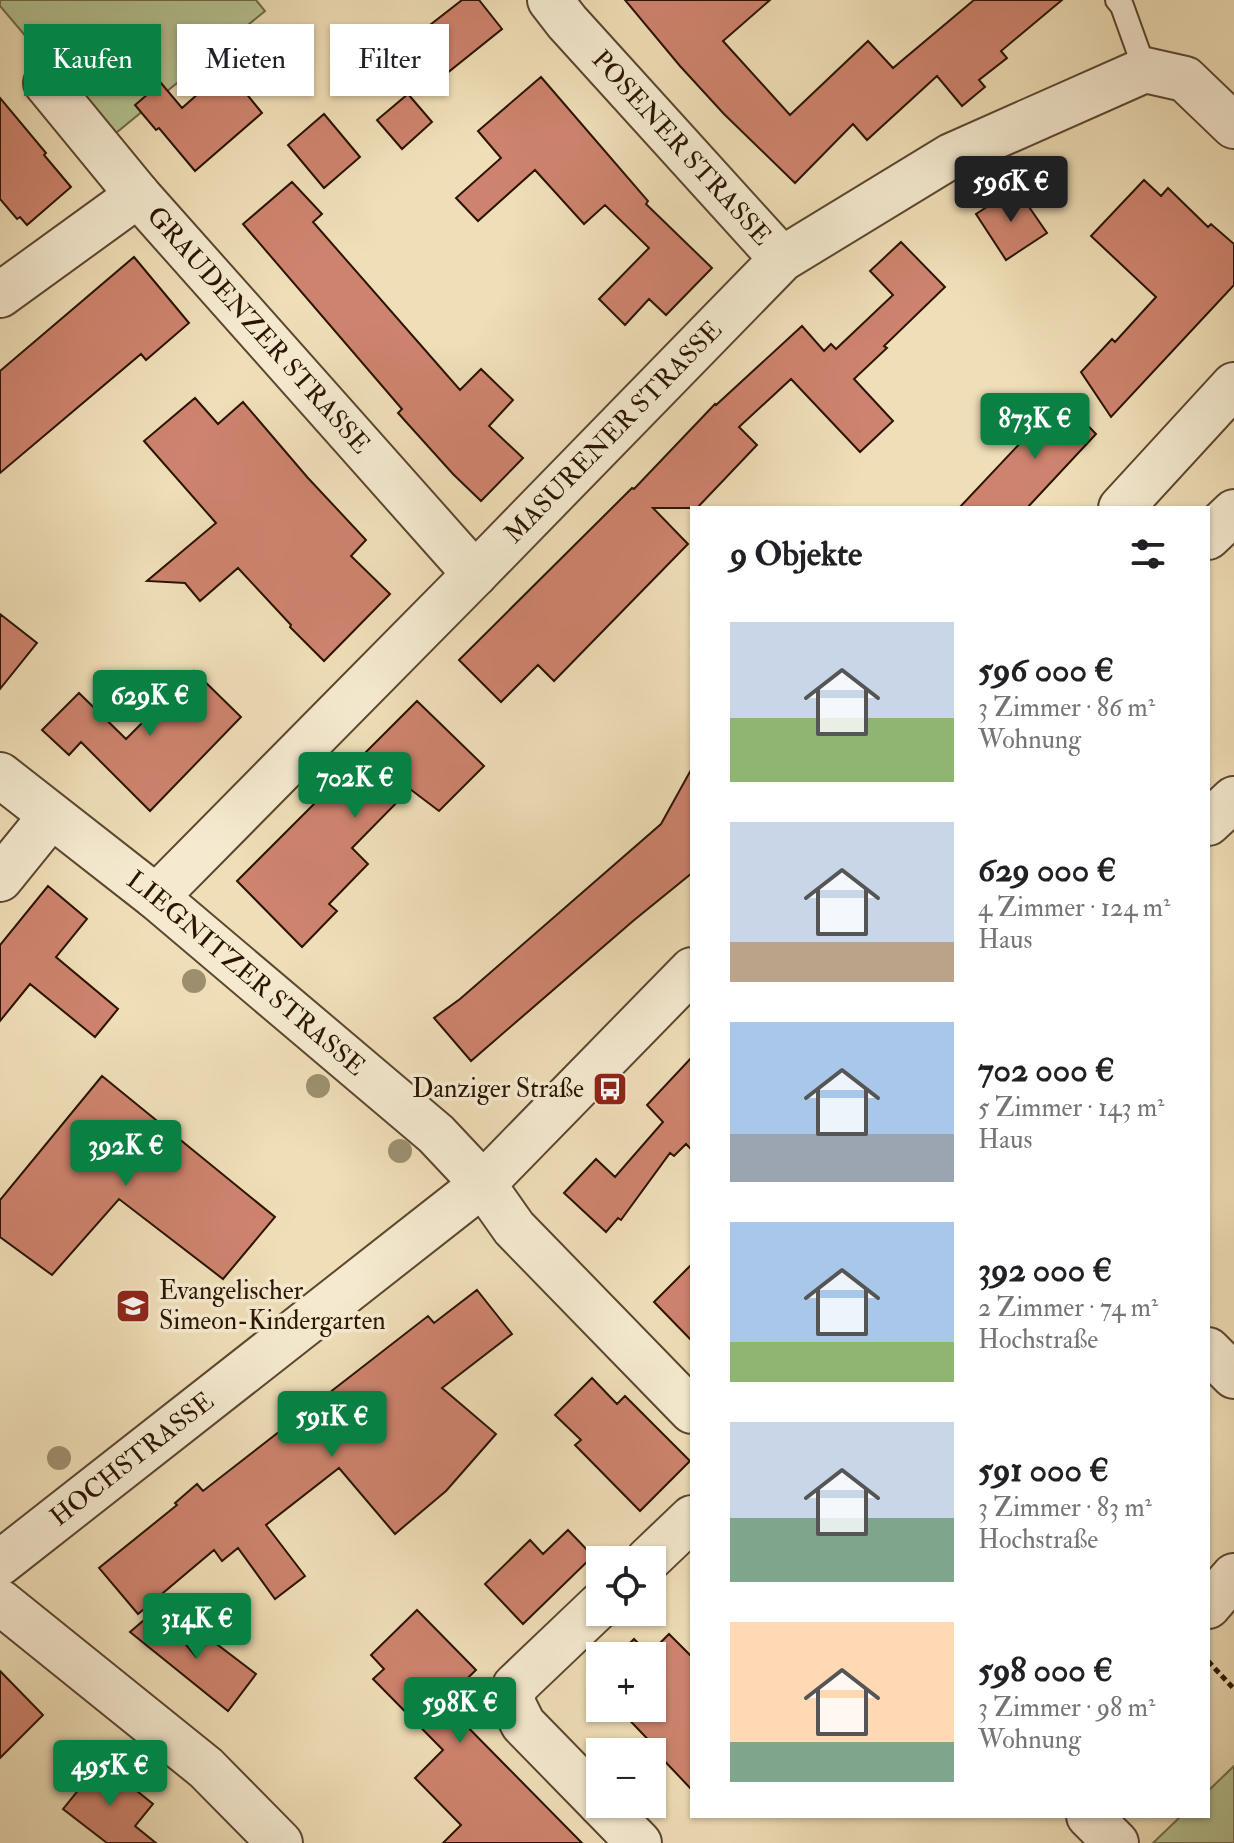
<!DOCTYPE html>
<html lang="de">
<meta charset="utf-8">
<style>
:root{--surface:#fff;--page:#f2f2f2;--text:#202124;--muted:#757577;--accent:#0b8043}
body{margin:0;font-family:"IM FELL Double Pica",serif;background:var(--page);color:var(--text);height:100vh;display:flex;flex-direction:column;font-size:30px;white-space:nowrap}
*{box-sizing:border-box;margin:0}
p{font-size:26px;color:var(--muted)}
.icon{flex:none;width:44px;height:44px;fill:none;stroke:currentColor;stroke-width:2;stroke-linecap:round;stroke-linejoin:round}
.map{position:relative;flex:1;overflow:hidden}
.side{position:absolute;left:690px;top:506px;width:520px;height:1312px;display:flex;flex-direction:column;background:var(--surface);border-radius:0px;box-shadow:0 2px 6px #0004}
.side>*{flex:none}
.top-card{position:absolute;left:24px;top:24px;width:546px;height:72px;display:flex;gap:16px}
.buttons{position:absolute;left:586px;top:1546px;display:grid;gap:16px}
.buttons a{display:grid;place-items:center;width:80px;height:80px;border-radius:0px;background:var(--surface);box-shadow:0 2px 6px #0004;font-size:40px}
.price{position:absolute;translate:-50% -68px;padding:0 18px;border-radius:8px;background:var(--accent);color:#fff;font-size:26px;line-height:52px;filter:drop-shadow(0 2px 4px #0008)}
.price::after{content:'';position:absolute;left:50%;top:48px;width:24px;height:18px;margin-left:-12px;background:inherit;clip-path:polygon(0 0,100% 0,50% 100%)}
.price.current{background:#222;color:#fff}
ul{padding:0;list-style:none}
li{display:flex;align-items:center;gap:24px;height:200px;padding:0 40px}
li span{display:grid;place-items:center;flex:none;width:224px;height:160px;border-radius:0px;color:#555}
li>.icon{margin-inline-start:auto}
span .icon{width:96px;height:96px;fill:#fffc;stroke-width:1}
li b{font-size:34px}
h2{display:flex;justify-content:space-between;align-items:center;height:96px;padding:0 40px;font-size:34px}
.tag{padding:0 28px;border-radius:0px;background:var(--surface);box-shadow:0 2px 6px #0004;font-size:28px;line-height:72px}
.tag.current{background:var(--accent);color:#fff}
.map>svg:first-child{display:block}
.green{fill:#b4c292;stroke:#6f6b4a;stroke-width:2}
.building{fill:#ce836e;stroke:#2a1402;stroke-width:2}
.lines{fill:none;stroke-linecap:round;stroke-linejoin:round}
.service-casing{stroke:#5b462f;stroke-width:26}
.minor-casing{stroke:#5b462f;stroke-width:48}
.path{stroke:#2a1402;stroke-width:5;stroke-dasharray:6 4;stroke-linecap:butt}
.service{stroke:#f5ead0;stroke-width:22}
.minor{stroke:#f5ead0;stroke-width:44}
.tree{fill:#9d906f}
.labels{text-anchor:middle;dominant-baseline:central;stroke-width:7;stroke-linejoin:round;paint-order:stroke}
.street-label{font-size:26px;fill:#2a1402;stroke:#f5ead0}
.poi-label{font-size:26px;fill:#2a1402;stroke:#f5ead0;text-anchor:end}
</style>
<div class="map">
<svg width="1234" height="1843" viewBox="0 0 1234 1843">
<rect width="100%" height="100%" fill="#efdeb7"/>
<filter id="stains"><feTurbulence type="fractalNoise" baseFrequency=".0025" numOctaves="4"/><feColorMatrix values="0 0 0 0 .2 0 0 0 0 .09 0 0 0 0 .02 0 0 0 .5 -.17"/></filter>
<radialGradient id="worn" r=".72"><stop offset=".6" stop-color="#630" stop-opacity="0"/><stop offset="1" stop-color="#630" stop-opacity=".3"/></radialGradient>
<path class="green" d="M0,0h256l9,11 -154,126 -111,-131z
M1234,1766v77h-81l28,-27h27v-25z"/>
<path class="building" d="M462,0h17l23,29 -76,61 -20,-25 25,-19 -10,-14z
M625,0h145l-47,41 67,74 78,-74 25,27 81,-68h88l-61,51 6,7 -28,22 6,7 -23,19 -25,-30 -70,64 -14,-16 -58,59 -71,-69 -44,-48z
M233,63l20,22 -8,7 17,21 -67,58 -36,-43 -3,2 -21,-25 26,-22 21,25z
M541,77l107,124 -2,3 66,64 -46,47 -17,-16 -24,26 -26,-26 50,-51 -44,-43 -21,19 -49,-54 -57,51 -22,-23 45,-40 -23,-27z
M408,94l24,28 -30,27 -25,-29z
M0,98l46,55 -2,2 27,32 -44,38 -7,-8 -3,2 -17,-20z
M324,114l36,43 -36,31 -36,-43z
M1144,180l17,16 7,-8 40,39 3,-3 23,20v41l-123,132 -30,-45 31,-33 3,3 41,-45 -65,-61z
M292,182l30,32 -9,8 147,168 21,-21 32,31 -24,26 34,32 -42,43 -28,-27 -55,-61 4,-4 -159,-185z
M1016,188l31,45 -41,27 -30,-46z
M901,242l44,45 -61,59 3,2 -33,31 39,42 -33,31 -69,-73 -52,48 18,18 -60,63h-44l35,36 -134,137 -16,-16 -37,37 -42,-42 173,-172 2,1 81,-85 1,1 86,-79 22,25 7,-7 5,5 57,-54 -23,-24z
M134,257l55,66 -43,37 -5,-6 -141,119v-102z
M1059,396l37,38 -69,74h-68l81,-86 -3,-2z
M195,398l23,26 25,-22 65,76 58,62 -15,16 39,38 -66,67 -34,-34 1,-2 -53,-57 -38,33 -15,-18 -38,-2 69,-58 -72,-82z
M0,614l37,29 -37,46z
M194,671l47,46 -91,94 -69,-69 -12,13 -27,-25 37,-37 47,46z
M417,701l67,65 -45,45 -29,-22 -58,59 16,16 -39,40 8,7 -35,36 -65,-66z
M692,768v105l-59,48 -162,140 -37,-43 26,-19 201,-175z
M48,886l39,33 -31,38 62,52 -23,28 -65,-53 -30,37v-76z
M692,1057v93l-6,-6 -12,12 -4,-3 -49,67 -3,-2 -12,14 -42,-39 32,-34 19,18 48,-55 -16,-17z
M102,1076l173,141 -52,62 -104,-80 -67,76 -52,-38v-37z
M692,1264v77l-38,-39z
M477,1290l35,44 -70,54 54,46 -50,57 -51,43 -56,-66 -73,57 39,51 -30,23 -37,-51 -16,13 -8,-11 -76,64 -39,-46 78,-63 -2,-2 22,-19 6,7 225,-175 6,7z
M592,1378l25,26 8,-8 65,65 -50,50 -65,-66 6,-5 -26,-25z
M568,1530l25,26 -70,68 -38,-40 45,-44 13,14z
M157,1609l39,48 14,-18 46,35 -28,37 -98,-79z
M417,1610l59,60 -33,32 139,141h-139l18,-18 -46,-47 28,-28 -70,-71 11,-10 -13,-14z
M669,1634l23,23v133l-36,-38 2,-2 -40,-42h34v-52h-35l17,-17 15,15z
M0,1671l43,44 -43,43z
M101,1762l52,42 -18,22 21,17h-49l-44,-34z"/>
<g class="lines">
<g class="service-casing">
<path id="service" d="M1117,0l5,6 23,64"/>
</g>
<g class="minor-casing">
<g id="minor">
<path id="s1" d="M550,0l17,22 215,237"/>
<path id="s2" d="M46,83l92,112 337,379"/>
<path d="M0,295l138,-100"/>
<path d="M1121,508l113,-123"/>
<path d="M1208,537l26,-25"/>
<path id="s3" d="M0,775l156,122 280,237 47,50 31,44 178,183"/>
<path d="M1208,823l26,-24"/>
<path d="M0,879l51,-63"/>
<path id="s4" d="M156,897l319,-323 307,-315 169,-103 194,-86 40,9 49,47"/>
<path d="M1208,1350l26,26"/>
<path d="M648,1560l44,-42"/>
<path id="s5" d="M0,1563l483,-379 209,-214"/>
<path d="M0,1602l206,166 74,75"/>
<path d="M600,1605l-85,81 -3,16 11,22 77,79"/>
<path d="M1208,1606l26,-30"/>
<path d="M601,1804l38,39"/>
<path d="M1089,1816l27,27"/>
</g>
</g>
<path class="path" d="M1208,1661l26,28"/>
<use href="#service" class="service"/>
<use href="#minor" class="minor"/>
</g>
<g class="tree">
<circle cx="194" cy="981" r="12"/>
<circle cx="318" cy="1086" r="12"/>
<circle cx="400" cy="1151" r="12"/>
<circle cx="59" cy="1458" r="12"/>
</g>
<defs>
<g id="bus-square" transform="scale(1.8)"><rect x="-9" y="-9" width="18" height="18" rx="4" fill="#8f2418" stroke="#f5ead0"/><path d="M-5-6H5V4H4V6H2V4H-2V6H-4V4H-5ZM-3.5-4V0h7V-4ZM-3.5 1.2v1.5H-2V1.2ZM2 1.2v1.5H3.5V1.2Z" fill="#fff"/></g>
<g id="school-square" transform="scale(1.8)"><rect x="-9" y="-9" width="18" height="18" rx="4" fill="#8f2418" stroke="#f5ead0"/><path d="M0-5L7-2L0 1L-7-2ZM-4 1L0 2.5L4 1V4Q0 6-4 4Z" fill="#fff"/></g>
</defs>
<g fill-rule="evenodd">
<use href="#bus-square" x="610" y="1089"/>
<use href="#school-square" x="133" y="1306"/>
</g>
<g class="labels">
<g class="street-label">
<text stroke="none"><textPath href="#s1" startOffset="198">POSENER STRASSE</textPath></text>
<text stroke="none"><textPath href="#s2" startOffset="326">GRAUDENZER STRASSE</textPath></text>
<text stroke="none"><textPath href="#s4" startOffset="652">MASURENER STRASSE</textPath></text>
<text stroke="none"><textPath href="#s3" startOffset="316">LIEGNITZER STRASSE</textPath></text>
<text stroke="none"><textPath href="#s5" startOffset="168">HOCHSTRASSE</textPath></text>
</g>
<g class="poi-label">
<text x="584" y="1089">Danziger Straße</text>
<text x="159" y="1291" text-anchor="start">Evangelischer<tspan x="159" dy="30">Simeon-Kindergarten</tspan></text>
</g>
</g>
<rect width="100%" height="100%" filter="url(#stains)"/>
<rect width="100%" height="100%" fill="url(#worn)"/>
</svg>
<div class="buttons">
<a><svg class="icon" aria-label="locate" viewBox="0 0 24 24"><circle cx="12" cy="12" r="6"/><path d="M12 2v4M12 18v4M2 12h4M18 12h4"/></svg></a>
<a>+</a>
<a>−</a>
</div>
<b class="price current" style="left:1011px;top:224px">596K €</b>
<b class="price" style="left:1035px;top:461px">873K €</b>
<b class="price" style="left:150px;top:738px">629K €</b>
<b class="price" style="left:355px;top:820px">702K €</b>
<b class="price" style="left:126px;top:1188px">392K €</b>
<b class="price" style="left:332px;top:1459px">591K €</b>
<b class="price" style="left:197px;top:1661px">314K €</b>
<b class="price" style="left:460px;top:1745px">598K €</b>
<b class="price" style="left:110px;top:1808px">495K €</b>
<div class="top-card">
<a class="tag current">Kaufen</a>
<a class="tag">Mieten</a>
<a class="tag">Filter</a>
</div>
<section class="side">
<h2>9 Objekte<svg class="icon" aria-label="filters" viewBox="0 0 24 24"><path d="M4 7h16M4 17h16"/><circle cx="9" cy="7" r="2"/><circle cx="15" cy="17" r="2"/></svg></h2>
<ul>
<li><span style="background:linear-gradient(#c9d6e8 60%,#8fb573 0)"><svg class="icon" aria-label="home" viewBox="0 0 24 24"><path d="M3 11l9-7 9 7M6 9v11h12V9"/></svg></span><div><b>596 000 €</b><p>3 Zimmer · 86 m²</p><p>Wohnung</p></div></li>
<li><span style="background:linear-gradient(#c9d6e8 75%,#b9a48a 0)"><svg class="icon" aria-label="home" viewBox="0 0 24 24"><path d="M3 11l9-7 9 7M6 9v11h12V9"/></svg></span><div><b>629 000 €</b><p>4 Zimmer · 124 m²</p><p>Haus</p></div></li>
<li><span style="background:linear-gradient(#a9c7e8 70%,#9aa5b1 0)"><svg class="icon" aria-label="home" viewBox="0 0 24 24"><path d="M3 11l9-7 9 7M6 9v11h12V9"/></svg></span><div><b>702 000 €</b><p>5 Zimmer · 143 m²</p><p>Haus</p></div></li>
<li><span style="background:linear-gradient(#a9c7e8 75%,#8fb573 0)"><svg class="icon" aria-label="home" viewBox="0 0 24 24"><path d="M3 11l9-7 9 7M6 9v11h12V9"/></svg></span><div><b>392 000 €</b><p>2 Zimmer · 74 m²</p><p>Hochstraße</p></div></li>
<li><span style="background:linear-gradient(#c9d6e8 60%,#7fa58c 0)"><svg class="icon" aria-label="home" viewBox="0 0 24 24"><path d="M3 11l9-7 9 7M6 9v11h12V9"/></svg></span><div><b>591 000 €</b><p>3 Zimmer · 83 m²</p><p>Hochstraße</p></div></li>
<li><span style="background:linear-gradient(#ffd9b3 75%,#7fa58c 0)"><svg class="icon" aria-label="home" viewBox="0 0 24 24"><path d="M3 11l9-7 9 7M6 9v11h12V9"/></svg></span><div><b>598 000 €</b><p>3 Zimmer · 98 m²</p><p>Wohnung</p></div></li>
</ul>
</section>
</div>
